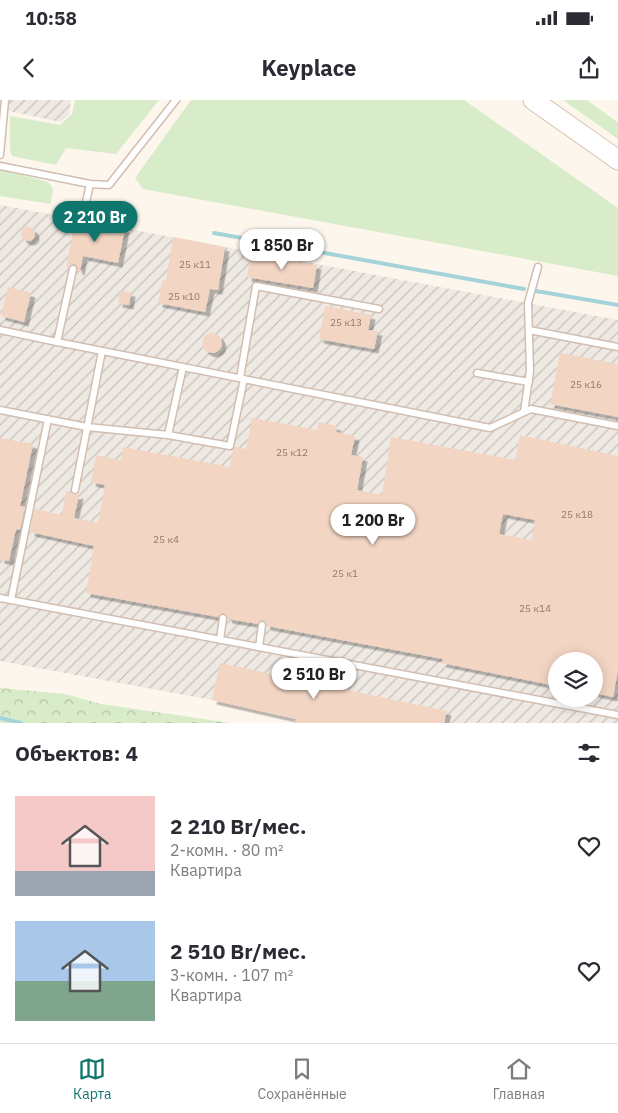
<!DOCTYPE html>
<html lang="ru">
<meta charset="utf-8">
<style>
:root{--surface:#fff;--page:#f7f7f7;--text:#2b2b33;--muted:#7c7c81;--line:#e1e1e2;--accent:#0f766e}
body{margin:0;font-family:"IBM Plex Sans",sans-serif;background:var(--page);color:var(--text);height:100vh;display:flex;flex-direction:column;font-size:19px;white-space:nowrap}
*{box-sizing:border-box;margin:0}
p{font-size:16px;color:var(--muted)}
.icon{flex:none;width:28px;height:28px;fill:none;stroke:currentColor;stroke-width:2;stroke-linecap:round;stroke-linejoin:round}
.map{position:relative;height:623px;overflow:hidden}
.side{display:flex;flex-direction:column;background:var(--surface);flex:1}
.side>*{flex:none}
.controls{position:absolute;left:548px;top:552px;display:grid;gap:10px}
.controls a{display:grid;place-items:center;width:55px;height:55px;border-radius:50%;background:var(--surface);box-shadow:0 2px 12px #0003;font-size:25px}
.price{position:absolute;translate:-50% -42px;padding:0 11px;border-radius:18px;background:#fff;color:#222;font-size:16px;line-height:32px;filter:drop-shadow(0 1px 2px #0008)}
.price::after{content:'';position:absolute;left:50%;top:30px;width:15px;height:11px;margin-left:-8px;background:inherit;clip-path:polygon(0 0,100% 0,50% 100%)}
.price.current{background:var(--accent);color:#fff}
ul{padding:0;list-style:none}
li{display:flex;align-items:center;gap:15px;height:125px;padding:0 15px}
li span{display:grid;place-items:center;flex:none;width:140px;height:100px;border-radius:0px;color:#555}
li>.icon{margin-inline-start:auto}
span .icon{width:60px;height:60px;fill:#fffc;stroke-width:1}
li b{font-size:21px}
h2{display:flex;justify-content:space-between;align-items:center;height:60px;padding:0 15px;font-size:21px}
.status{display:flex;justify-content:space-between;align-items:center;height:35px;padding:0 25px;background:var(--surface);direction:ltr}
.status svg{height:14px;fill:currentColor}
header{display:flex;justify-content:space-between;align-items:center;height:65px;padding:0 15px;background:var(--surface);font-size:22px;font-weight:700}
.menu{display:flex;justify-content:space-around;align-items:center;height:70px;border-top:1px solid var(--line);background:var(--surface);font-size:14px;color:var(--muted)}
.menu a{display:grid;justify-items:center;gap:2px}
.menu .current{color:var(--accent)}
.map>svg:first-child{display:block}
.industrial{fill:url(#industrial-furrows);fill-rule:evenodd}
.green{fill:#d8ecc9}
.forest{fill:url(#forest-crowns)}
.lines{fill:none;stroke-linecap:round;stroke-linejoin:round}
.stream{stroke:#a5d3da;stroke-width:4}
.building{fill:#f3d5c3;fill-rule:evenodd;filter:url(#shadow)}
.lane-casing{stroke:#d1beb0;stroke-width:9}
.secondary-casing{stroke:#d6c0b0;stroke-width:21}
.lane{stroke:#fff;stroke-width:6}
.secondary{stroke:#fff;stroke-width:19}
.labels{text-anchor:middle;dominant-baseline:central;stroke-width:4.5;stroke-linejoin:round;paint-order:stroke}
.number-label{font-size:10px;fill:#987a6a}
</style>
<div class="status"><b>10:58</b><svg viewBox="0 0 49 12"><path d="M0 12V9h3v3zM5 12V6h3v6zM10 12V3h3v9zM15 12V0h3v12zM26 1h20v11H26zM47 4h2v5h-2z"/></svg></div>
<header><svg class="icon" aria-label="back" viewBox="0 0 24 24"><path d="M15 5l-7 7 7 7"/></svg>Keyplace<svg class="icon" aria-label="share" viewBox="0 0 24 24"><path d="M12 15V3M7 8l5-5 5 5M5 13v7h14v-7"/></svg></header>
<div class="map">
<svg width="618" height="623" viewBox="0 0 618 623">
<defs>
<pattern id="industrial-furrows" width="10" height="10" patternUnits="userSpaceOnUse" patternTransform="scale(1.25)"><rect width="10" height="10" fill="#efe9e4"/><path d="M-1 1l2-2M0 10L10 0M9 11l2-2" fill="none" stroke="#c7c0bb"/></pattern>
<pattern id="forest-crowns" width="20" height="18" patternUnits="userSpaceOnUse" patternTransform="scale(1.25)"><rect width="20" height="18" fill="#d8ecc9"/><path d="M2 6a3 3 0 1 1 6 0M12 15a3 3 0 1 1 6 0" fill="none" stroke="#b4c2a5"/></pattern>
<filter id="shadow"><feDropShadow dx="4.5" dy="4.5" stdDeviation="0" flood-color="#0004"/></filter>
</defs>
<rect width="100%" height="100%" fill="#fdf6ec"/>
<path class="industrial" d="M0,0h71l-2,15 -9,7 -60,-13z
M0,105l618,115v403h-323l1,-5 -84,-18 -212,-39zM556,561h38v38h-38z"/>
<path class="green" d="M75,0h84l-43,54 -50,-6 -10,17 -44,-9 -2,-7v-33l50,9 12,-11z
M191,0h273l154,108v68l-475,-87 -8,-11z
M563,0h24l30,22 1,-1v18z
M0,69l48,13 5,7 -2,15 -51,-8z"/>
<path class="forest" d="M0,588l65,6 36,10 130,19h-231z"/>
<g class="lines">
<path class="stream" d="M214,133l310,56
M536,191l82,14
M0,618l21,5"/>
</g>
<path class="building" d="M76,118l5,7 4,-1 2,-3 38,7 -7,35 -35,-7 -3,15 -2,-1 -1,-4 -3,-2 -8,4z
M21 134a7 7 0 1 1 14 0a7 7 0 1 1-14 0Z
M173,137l52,10 -7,43 -8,-1 -5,23 -47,-9 5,-23 3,1z
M251,154l66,11 -4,23 -66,-11z
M8,187l23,6 -7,29 -23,-6z
M120,191l11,1 -2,13 -11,-2z
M325,206l46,9 -3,15 10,1 -4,18 -55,-10z
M202 243a10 10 0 1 1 20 0a10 10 0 1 1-20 0Z
M560,253l58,11v53l-68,-13z
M252,318l65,12 1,-8 19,4 -1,6 19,4 -4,19 12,2 -6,33 25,5 9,-58 124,23 5,-25 98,21v214l-5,27 -19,-4v-32h-38v25l-114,-23 1,-4 -176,-33 -1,-3 -3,-3 -3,1 -3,3 -29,-5 -1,-3 -3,-3 -3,1 -3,3 -132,-24 8,-47 -64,-14 5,-23 27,6 4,-24 9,4 4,-1 -5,24 24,5 7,-38 -14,-3 5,-27 25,5 2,-13 107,20 3,-17 2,-3 11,2zM503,414l32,6 -4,20 -32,-6z
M0,338l33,6 -13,62 5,1 -5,23 -4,-1 -7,32 -9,-2z
M220,563l227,48 -3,12h-149l1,-4 -84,-19z"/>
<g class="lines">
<g class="lane-casing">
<path id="lane" d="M0,55l5,-55
M0,66l90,18 19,1 67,-85
M82,120l8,-36
M0,230l57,12 16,-73
M529,230l89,17
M57,242l433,86 41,-19 87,17
M183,267l-15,68 62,11 14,-67
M477,273l52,9
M240,278l16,-92 123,23
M0,310l87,17 81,8
M524,312l6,-41 -2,-68 10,-36
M75,390l27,-139
M0,498l618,117
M11,500l37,-181
M220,540l3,-22
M259,547l3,-22"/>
</g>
<g class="secondary-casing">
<path id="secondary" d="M533,0l85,60"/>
</g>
<use href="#lane" class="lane"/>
<use href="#secondary" class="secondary"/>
</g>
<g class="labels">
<g class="number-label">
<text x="195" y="164">25 к11</text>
<text x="184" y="196">25 к10</text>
<text x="346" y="222">25 к13</text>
<text x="586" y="284">25 к16</text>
<text x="292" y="352">25 к12</text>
<text x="577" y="414">25 к18</text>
<text x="166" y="439">25 к4</text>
<text x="345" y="473">25 к1</text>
<text x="535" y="508">25 к14</text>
</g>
</g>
</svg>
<div class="controls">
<a><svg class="icon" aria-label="layers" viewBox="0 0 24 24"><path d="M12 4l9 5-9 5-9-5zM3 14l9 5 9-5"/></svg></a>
</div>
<b class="price current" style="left:95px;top:143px">2 210 Br</b>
<b class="price" style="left:282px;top:171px">1 850 Br</b>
<b class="price" style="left:373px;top:446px">1 200 Br</b>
<b class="price" style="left:314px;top:600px">2 510 Br</b>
</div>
<section class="side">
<h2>Объектов: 4<svg class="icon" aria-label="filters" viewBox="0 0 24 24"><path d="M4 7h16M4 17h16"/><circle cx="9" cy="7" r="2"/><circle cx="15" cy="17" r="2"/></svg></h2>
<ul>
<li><span style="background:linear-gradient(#f6c9c9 75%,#9aa5b1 0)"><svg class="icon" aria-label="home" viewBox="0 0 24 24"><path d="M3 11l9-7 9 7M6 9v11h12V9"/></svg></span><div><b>2 210 Br/мес.</b><p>2-комн. · 80 m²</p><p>Квартира</p></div><svg class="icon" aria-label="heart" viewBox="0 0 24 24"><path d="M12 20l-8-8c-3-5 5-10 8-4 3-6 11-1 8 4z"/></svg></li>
<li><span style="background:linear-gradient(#a9c7e8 60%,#7fa58c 0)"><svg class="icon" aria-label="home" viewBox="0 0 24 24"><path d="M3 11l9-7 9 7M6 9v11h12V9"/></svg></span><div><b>2 510 Br/мес.</b><p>3-комн. · 107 m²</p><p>Квартира</p></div><svg class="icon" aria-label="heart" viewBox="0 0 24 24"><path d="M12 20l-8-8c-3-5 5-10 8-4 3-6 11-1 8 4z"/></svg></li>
</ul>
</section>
<nav class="menu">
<a class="current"><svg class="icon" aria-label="map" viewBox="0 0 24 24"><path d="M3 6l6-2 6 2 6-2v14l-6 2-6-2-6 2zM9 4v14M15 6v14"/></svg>Карта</a>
<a><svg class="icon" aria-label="saved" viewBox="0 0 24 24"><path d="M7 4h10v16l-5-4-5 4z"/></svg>Сохранённые</a>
<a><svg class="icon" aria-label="home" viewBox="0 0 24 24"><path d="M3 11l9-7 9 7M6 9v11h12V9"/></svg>Главная</a>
</nav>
